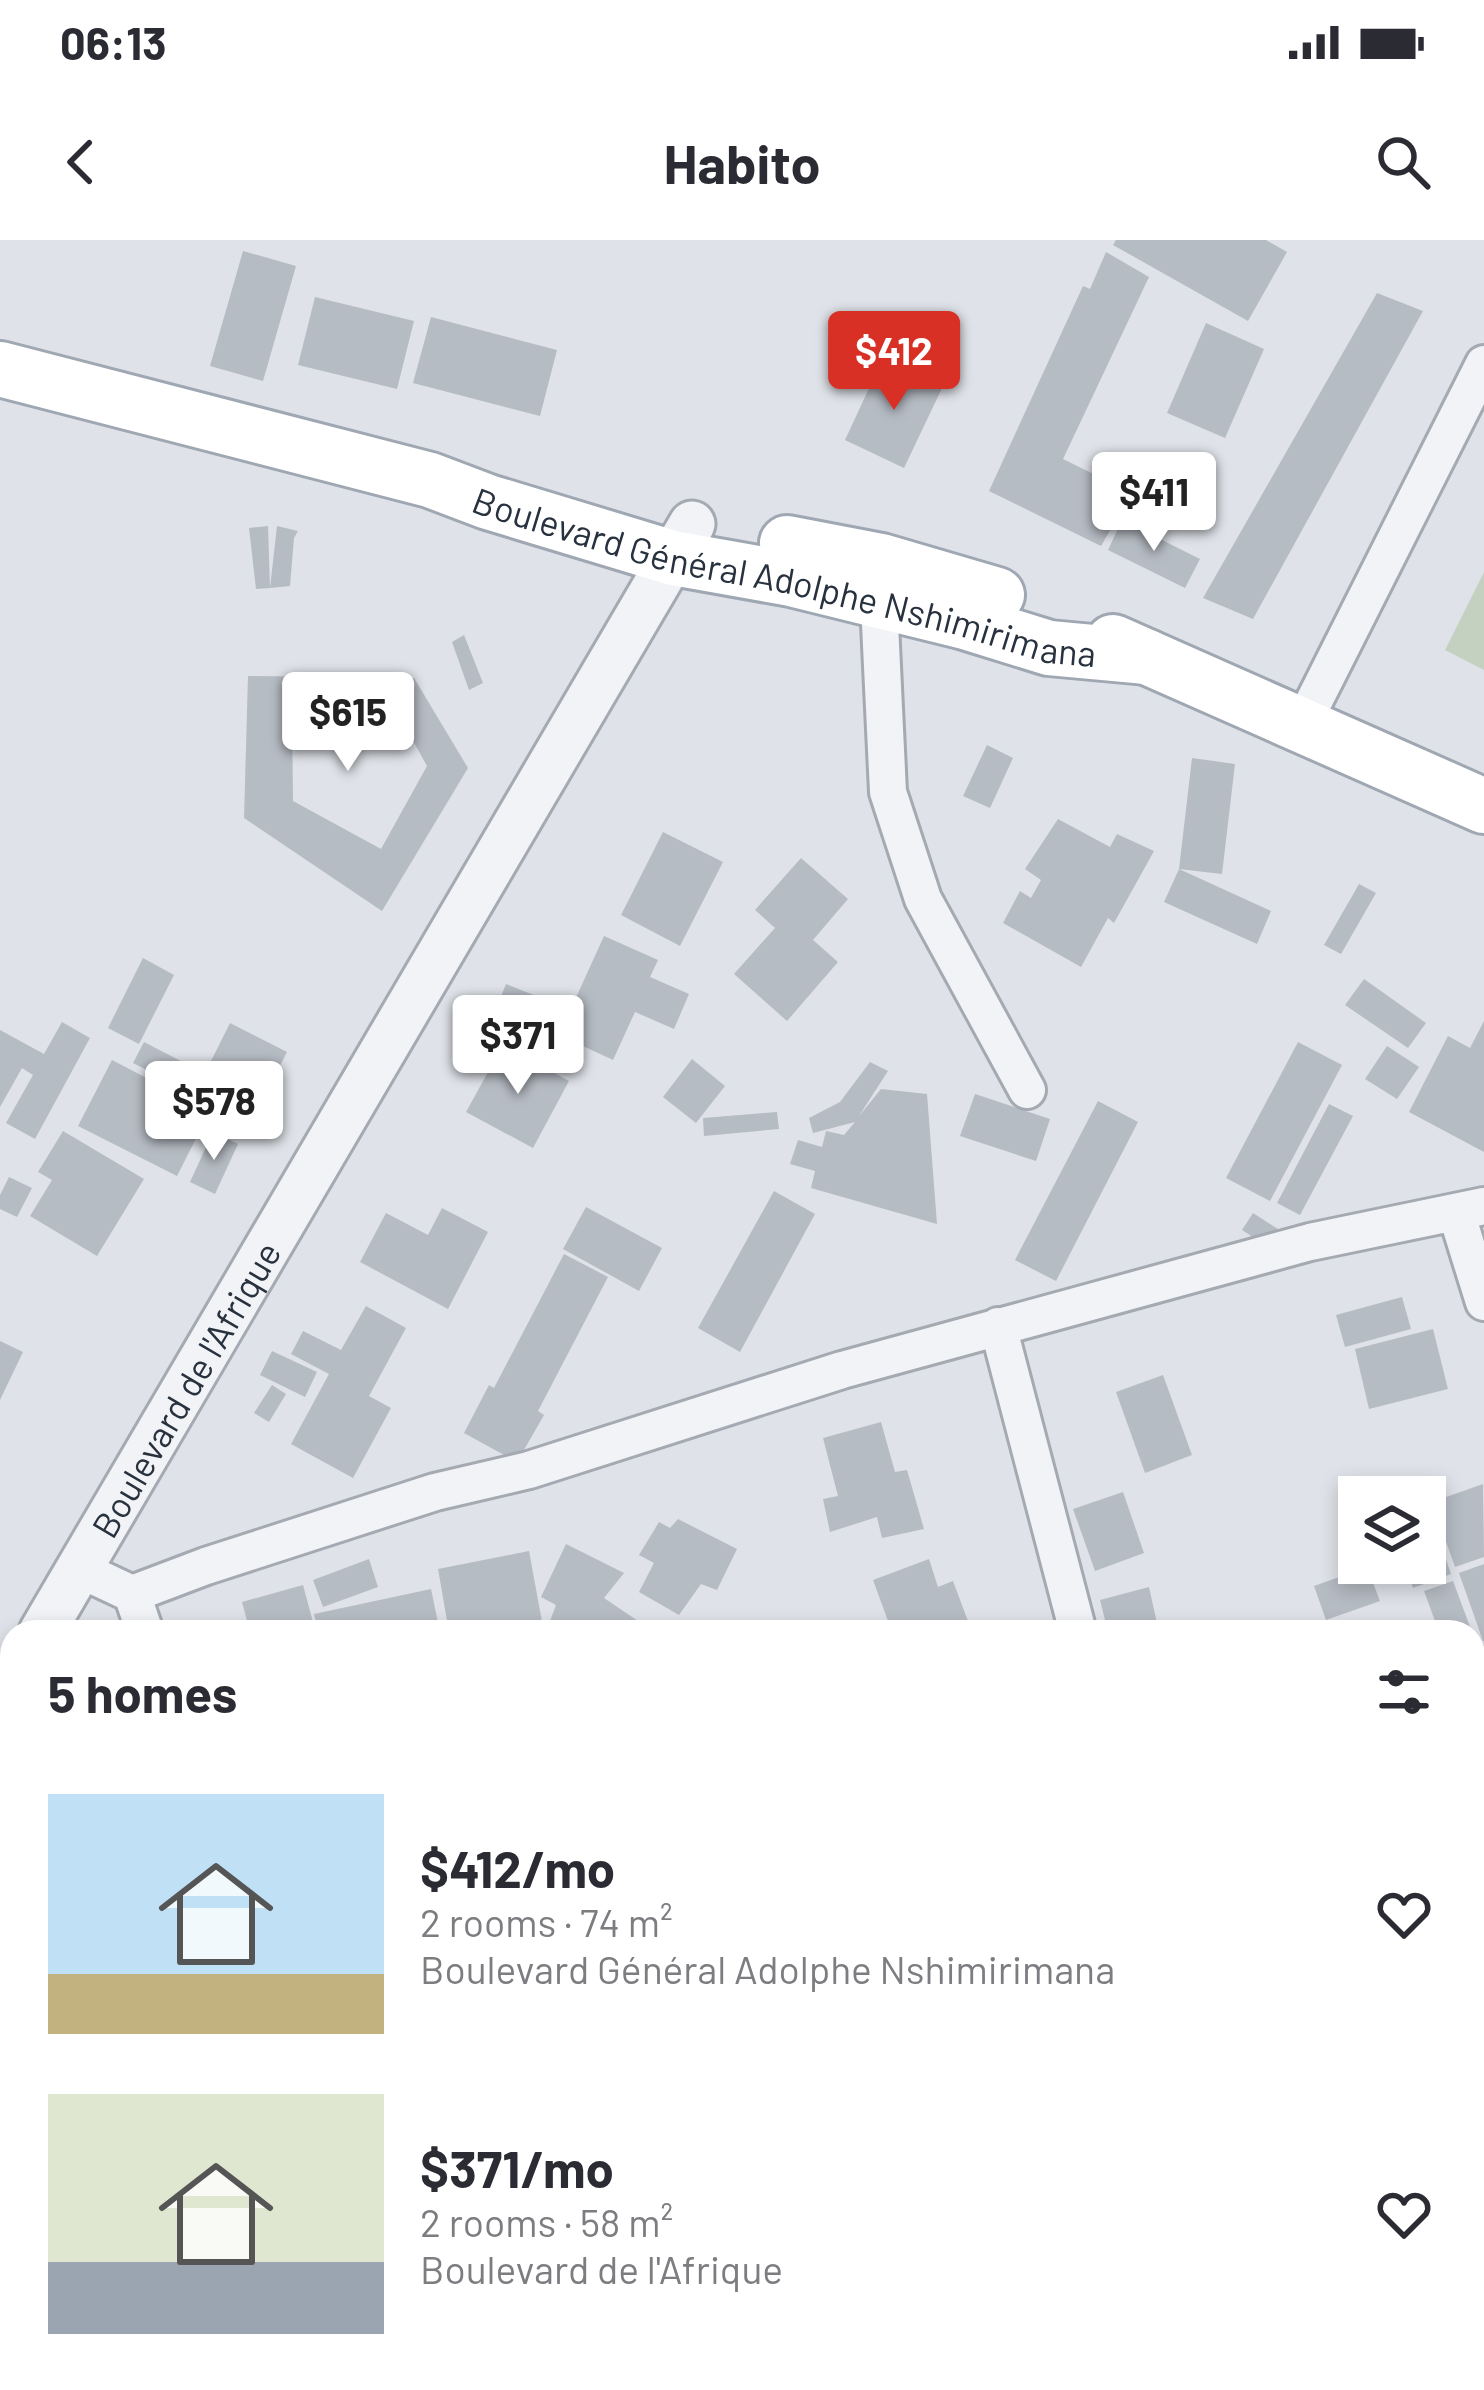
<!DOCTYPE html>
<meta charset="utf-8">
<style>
:root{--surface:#fff;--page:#f7f7f7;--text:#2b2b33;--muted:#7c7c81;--accent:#d93025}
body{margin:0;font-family:Barlow,sans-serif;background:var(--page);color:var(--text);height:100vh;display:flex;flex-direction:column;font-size:45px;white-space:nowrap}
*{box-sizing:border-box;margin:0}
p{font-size:39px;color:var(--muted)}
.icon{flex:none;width:66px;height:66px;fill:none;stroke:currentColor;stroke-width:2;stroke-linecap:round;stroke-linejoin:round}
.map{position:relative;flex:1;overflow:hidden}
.panel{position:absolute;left:0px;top:1380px;width:1485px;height:771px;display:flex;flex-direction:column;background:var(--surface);border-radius:36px 36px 0 0;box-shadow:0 6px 18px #0003}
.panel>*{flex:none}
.tools{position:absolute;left:1338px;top:1236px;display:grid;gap:24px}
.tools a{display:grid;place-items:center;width:108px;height:108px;border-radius:0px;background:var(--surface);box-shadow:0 6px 18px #0003;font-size:60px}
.price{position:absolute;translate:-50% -102px;padding:0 27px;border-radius:12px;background:#fff;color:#222;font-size:39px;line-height:78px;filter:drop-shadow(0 3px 6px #0008)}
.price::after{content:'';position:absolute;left:50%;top:72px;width:36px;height:27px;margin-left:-18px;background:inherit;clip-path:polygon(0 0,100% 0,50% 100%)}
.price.current{background:var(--accent);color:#fff}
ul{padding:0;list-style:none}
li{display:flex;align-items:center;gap:36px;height:300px;padding:0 48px}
li span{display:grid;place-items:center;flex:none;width:336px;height:240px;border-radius:0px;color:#555}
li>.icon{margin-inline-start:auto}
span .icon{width:144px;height:144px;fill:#fffc;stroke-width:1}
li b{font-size:51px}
h2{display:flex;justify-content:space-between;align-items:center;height:144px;padding:0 48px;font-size:51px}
.status{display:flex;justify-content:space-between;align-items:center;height:84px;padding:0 60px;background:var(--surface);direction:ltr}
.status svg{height:33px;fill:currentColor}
header{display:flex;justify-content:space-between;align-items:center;height:156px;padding:0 48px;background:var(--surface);font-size:54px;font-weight:700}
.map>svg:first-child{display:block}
.green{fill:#c5d1c0}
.building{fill:#b6bcc4;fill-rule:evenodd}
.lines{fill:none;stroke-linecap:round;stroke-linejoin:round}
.minor-casing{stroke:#a4a9b2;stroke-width:42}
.tertiary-casing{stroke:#a4a9b2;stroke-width:51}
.primary-casing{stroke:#9fa7b3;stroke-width:60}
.minor{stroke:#f1f3f6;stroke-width:36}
.tertiary{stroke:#f1f3f6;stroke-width:45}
.primary{stroke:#fff;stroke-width:54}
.labels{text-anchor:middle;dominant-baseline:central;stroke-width:9;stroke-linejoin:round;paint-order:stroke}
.street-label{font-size:36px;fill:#28313e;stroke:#eef1f5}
</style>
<div class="status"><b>06:13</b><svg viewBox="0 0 49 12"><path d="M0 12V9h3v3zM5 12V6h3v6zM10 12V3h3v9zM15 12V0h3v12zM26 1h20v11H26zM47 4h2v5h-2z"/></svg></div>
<header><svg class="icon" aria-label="back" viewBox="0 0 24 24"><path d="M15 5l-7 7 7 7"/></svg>Habito<svg class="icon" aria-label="search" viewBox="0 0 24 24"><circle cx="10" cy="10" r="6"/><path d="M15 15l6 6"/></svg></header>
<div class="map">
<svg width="1484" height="2150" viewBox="0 0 1484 2150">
<rect width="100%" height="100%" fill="#dfe2e8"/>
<path class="green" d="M1484,332v98l-39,-20z"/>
<path class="building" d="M1116,0h150l21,12 -39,69 -135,-76z
M243,11l53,15 -33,115 -53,-15z
M1106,12l43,25 -86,182 69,34 -31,53 -112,-55 94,-205 7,3z
M1377,53l46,18 -170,308 -50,-21z
M315,57l99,24 -17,68 -99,-24z
M431,77l126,33 -17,66 -127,-33z
M1206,83l58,26 -39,89 -58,-25z
M883,118l60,28 -39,82 -59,-28z
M1122,280l78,39 -15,29 -77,-38z
M268,286l2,62 -14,1 -7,-61z
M277,286l21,5 -4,7 -4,48 -20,2z
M464,395l19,48 -14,7 -17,-48z
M248,436l166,2 54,90 -86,143 -138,-93zM392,463l35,63 -46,83 -88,-48 -1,-93z
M987,505l26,13 -23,50 -27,-12z
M1192,518l43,6 -13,110 -43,-5 92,42 -14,33 -93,-42 15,-33z
M1058,579l52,28 7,-13 37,17 -40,72 -6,-5 -27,49 -78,-44 17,-32 11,7 10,-18 -16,-11z
M663,592l60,30 -43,84 -59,-31z
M801,618l47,41 -35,41 25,22 -51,59 -53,-47 41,-46 -20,-18z
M1359,644l17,9 -35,61 -17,-9z
M604,696l54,24 -8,17 39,17 -15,35 -39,-17 -22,48 -54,-25z
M143,718l31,17 -35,69 -31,-16z
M1364,739l62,44 -18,25 -63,-43z
M506,744l50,20 -15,35 -49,-20z
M1484,781v131l-75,-40 39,-76 22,12z
M62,782l28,16 -55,101 -29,-16 27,-48 -11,-7 -22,39v-77l44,24z
M230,783l57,29 -36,70 -56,-29z
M144,802l58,30 -10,21 -59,-30z
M1298,802l44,23 -72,136 -44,-23z
M503,805l66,36 -36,67 -67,-36z
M1387,806l32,21 -22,32 -32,-20z
M692,819l33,27 -29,37 -33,-26z
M112,820l98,51 -33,65 -99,-50z
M870,822l18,9 -29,45 22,-27 46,5 10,130 -126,-36 4,-17 -25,-7 8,-24 24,7 4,-16 18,4 11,-13 -42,11 -4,-15 31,-16z
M975,854l75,25 -14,42 -76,-25z
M1098,861l40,21 -82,159 -41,-21z
M1329,864l24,12 -53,99 -23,-12z
M777,872l2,17 -75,7 -1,-18z
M63,891l81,48 -47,77 -67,-40 22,-36 -14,-8z
M213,892l25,12 -23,50 -25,-12z
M9,937l23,11 -15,29 -17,-8v-14z
M774,951l41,23 -75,138 -42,-24z
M586,967l76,41 -23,43 -76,-42z
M442,968l46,24 -40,77 -88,-47 26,-49 42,22z
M1253,973l25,16 -11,17 -25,-16z
M564,1014l44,23 -70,134 6,4 -27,47 -53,-29 25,-48 5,3z
M1402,1057l9,32 -66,18 -9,-32z
M366,1066l40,22 -37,68 22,12 -38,70 -62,-34 38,-70 -38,-20 12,-23 38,19z
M1433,1089l15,60 -79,20 -14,-60z
M0,1101l23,11 -23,48z
M272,1111l45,21 -12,25 -45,-22z
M1163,1135l29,80 -47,18 -29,-81z
M272,1145l14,9 -17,28 -15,-9z
M881,1182l14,50 12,-2 17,59 -42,9 -5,-21 -47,15 -7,-33 15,-3 -15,-58z
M1483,1244l1,73 -29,10 -23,-65z
M1123,1252l21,61 -49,18 -22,-62z
M678,1279l59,30 -20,41 -16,-6 -22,31 -40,-23 15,-29 -15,-8 20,-33 11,6z
M1440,1302l11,32 -38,14 -9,-25h21v-16z
M566,1304l58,29 -20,25 34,23 -6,11h-62l-20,-11 6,-16 -15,-8z
M529,1311l14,76 -23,5h-71l-11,-63z
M369,1319l9,28 -55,20 -10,-27z
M929,1319l9,28 15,-6 19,51h-80l-19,-52z
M1484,1324v77h-1l-24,-68z
M1367,1327l13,34 -54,19 -12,-34z
M1453,1341l19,51h-33l-15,-41z
M303,1345l10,37 -35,10h-28l-8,-30z
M1149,1347l10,45h-51l-8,-32z
M431,1349l9,43h-122l-4,-18z
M12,1600v106l-12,-6v-77z
M12,1727v37l-12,-6v-9z
M0,1843l12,11 -12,16z
M12,1906v90l-12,21v-90z
M12,2072v40l-12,-7v-12z
M57,2139h41l-6,11h-16z
M152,2139h49l-6,11h-49z
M263,2139h52l-5,11h-53z
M421,2139h58l-6,11h-58z
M536,2139h58l-6,11h-57z
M925,2139h54l-8,11h-55z
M1053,2139h48l-9,11h-49z
M1137,2139h39l-9,11h-39z
M1337,2139h37l1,1 -35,10z
M1464,2140l3,10h-36v-1z"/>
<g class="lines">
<g class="minor-casing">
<path id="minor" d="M878,342l10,210 35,107 104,191
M1303,483l181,-359
M1456,972l28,90
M998,1086l80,306
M79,1329l53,25 74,-28 229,-74 94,-22 313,-100 468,-128 174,-36
M132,1354l13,38
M0,2058l12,-22
M771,2139l1,11
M1301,2139l4,11
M220,2150l6,-11
M493,2150l6,-11
M995,2150l9,-11"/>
</g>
<g class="tertiary-casing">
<g id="tertiary">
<path id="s1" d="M42,1392l650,-1108"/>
<path d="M0,1464l12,-20"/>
<path d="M0,2146l5,4"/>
</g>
</g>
<g class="primary-casing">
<g id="primary">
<path id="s2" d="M0,129l430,111 58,22 185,56 118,21 174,43 84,26 98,9"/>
<path d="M787,303l94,18 116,34"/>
<path d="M1113,402l371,164"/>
</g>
</g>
<use href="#minor" class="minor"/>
<use href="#tertiary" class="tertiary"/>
<use href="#primary" class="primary"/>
</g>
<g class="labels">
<g class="street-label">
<text stroke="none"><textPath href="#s2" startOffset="813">Boulevard Général Adolphe Nshimirimana</textPath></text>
<text stroke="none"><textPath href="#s1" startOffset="282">Boulevard de l'Afrique</textPath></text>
</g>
</g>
</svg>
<div class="tools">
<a><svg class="icon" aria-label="layers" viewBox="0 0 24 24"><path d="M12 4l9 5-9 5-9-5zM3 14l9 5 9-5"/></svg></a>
</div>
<b class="price current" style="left:894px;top:173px">$412</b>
<b class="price" style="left:1154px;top:314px">$411</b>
<b class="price" style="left:348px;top:534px">$615</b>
<b class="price" style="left:518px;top:857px">$371</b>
<b class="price" style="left:214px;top:923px">$578</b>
<section class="panel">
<h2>5 homes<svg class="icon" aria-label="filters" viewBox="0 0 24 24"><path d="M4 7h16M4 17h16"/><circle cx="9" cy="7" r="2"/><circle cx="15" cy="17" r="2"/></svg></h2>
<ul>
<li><span style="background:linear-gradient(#bfe0f5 75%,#c2b280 0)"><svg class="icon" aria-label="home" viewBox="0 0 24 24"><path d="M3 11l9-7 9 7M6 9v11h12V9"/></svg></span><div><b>$412/mo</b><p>2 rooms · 74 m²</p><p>Boulevard Général Adolphe Nshimirimana</p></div><svg class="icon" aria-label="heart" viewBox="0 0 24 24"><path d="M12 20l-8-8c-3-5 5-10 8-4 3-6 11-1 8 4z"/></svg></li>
<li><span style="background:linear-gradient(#dfe7d0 70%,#9aa5b1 0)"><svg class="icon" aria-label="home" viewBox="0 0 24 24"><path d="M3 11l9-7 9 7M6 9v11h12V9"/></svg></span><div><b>$371/mo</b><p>2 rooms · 58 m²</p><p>Boulevard de l'Afrique</p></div><svg class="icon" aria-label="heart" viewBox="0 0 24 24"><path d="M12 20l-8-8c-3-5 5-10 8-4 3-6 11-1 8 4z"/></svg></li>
</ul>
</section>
</div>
